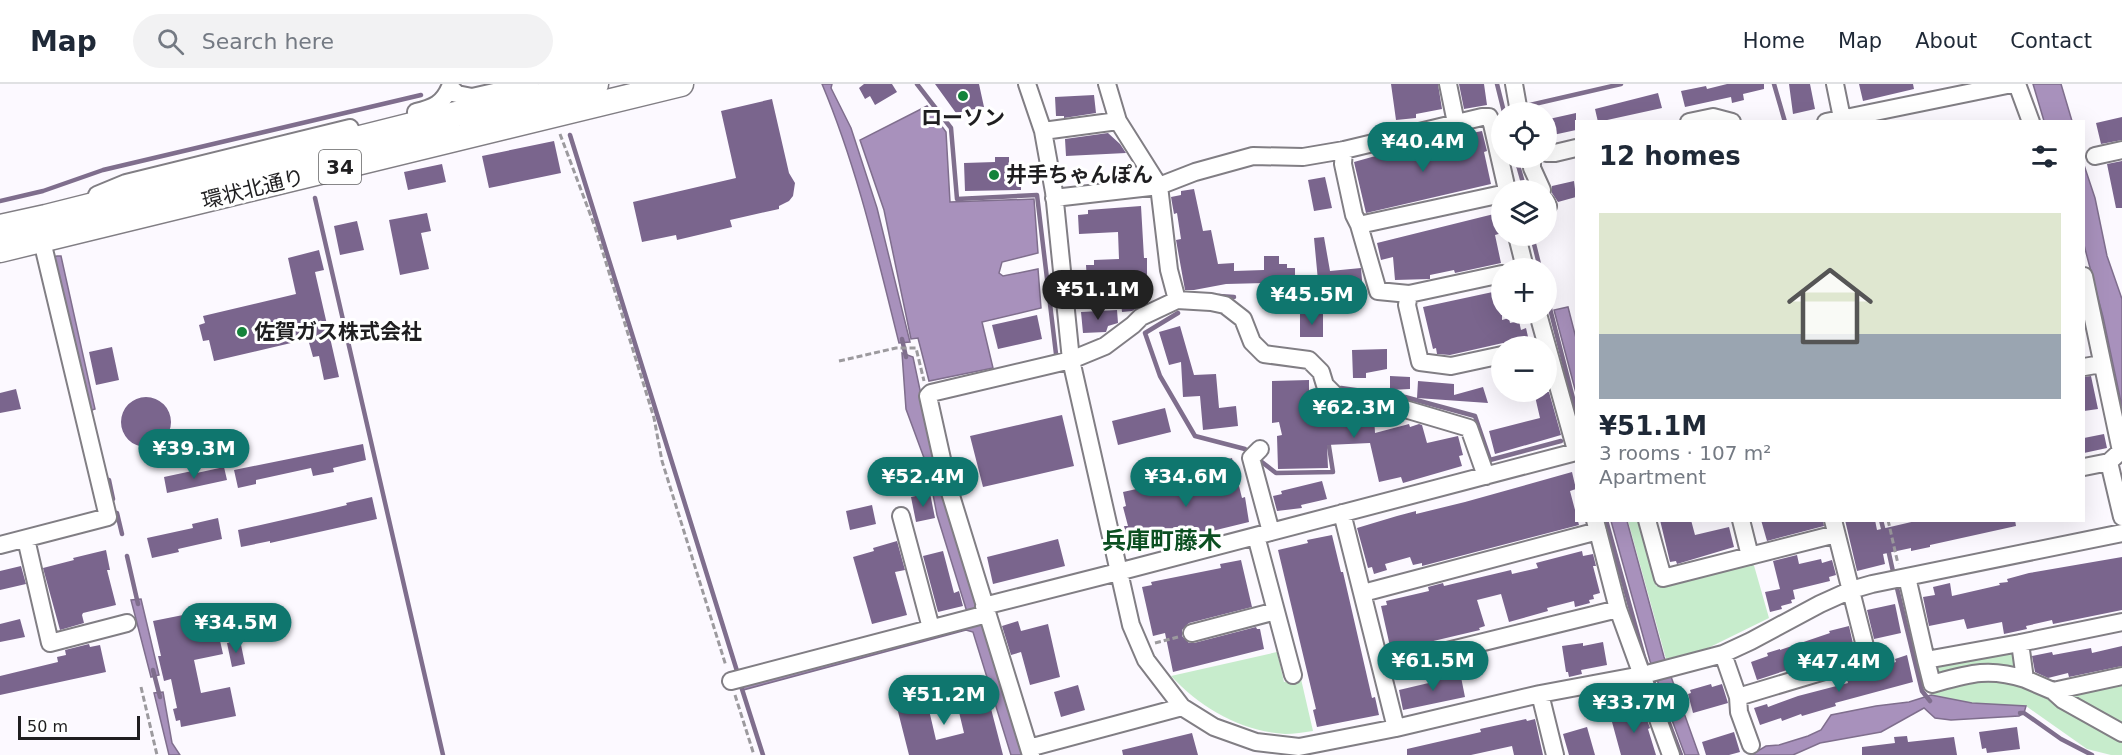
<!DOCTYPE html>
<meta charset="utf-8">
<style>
:root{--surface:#fff;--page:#f2f2f3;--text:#1f2937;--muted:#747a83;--line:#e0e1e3;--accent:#0f766e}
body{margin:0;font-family:"DejaVu Sans","Noto Sans JP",sans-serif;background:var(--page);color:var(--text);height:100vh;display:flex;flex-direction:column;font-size:22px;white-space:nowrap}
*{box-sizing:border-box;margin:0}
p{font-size:20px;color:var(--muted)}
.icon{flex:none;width:33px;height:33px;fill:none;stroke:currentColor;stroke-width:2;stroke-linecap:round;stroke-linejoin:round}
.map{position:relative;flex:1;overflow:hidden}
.side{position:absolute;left:1575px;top:36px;width:510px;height:402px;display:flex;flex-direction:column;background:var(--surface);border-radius:0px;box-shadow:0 6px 24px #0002}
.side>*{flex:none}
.controls{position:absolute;left:1491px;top:18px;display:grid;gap:12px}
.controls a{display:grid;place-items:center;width:66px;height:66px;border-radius:50%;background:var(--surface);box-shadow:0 6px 24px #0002;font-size:30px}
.scale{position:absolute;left:18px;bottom:15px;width:122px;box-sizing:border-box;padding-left:6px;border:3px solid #1f1e20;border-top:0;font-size:16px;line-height:21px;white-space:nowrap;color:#1f1e20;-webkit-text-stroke:4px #fff;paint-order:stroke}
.price{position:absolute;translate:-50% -51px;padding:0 14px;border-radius:21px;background:var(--accent);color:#fff;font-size:20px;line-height:39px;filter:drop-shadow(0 2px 3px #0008)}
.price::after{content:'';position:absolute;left:50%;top:36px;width:18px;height:14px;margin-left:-9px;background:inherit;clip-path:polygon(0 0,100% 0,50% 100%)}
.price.active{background:#222;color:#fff}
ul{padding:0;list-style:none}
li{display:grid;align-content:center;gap:12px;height:318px;padding:0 24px}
li span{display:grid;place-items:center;height:186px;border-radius:0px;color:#555}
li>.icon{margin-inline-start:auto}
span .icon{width:108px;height:108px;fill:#fffc;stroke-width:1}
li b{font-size:26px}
h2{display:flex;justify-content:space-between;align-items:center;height:72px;padding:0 24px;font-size:26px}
header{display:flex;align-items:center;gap:36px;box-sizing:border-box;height:84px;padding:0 30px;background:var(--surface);border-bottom:2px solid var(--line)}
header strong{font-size:28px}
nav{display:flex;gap:33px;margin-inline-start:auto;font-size:21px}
.search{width:420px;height:54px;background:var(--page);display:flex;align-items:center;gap:15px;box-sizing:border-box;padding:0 21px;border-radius:33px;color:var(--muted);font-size:22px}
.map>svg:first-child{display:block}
.green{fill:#c7eccc}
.water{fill:#a891bc;stroke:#7f6e8d;stroke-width:1.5}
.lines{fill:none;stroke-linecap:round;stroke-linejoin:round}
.stream{stroke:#7f6e8d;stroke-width:4.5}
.building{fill:#7a658d}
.minor-casing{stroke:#817e84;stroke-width:20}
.highway-casing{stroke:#817e84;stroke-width:27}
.path{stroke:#9c9a9e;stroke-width:3;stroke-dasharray:6 3;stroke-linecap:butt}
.minor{stroke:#fff;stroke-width:16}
.highway{stroke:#fff;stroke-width:24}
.poi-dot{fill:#15833b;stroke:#fff;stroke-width:2}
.labels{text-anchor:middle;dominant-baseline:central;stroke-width:6;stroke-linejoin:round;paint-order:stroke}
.shield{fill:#fff;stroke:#626263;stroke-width:1.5}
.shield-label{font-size:20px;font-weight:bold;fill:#1f1e20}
.poi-label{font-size:21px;font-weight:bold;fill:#1f1e20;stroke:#fff;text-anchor:start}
.street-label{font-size:21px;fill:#1f1e20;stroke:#fff}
.quarter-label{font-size:24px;font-weight:bold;fill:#0c5022;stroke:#fff}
</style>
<header>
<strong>Map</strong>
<div class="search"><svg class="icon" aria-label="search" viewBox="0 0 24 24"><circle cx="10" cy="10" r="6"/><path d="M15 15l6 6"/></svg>Search here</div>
<nav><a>Home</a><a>Map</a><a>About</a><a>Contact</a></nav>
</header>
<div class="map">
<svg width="2122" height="671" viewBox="0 0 2122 671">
<rect width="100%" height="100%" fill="#fcf9ff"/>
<path class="green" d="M1628,437h10l18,65 97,-24 16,56 -63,31 -40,10z
M2013,567l6,33 103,-5v76h-11l-24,-6 -61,-43 -54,-3 -41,-8 -11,-26z
M1277,568l7,30 17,-3 12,52c-9,1 -19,3 -28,3 -45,-3 -84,-26 -114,-58z"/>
<path class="water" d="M822,0h10l-1,4 20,40 26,80 33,134 -11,1c-22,-88 -42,-176 -77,-259z
M2033,0h28l11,37h-28z
M927,22l19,26 4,70 84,-3 4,54 -36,9 -3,11 4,3 35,-7 3,39 -59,14 11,46 -64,13 -11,-43 -7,1 -27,-129 -24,-70z
M2084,81l11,33 12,58 15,43v108l-19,-90 -19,-72z
M57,172h4l34,153 -6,2 -36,-154z
M1568,223l8,31v55l-22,-83z
M902,269l11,4 23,108 -9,1 -21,-57z
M941,392l39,132 -13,4 -30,-97 -7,-36z
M1611,437h16l37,136 35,98h-14l-35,-94z
M141,515l18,76 -8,2 -20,-77z
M984,538l40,133h-13l-38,-123 -7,-2 -223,60 -2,-4z
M163,608l9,51 8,12h-11l-15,-62z
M1931,611l41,8 54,3 -2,7 -5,3 -68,4 -16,-2 -11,-10 -43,24 -61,11 -27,12h-42l15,-9 13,-1 29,-9 13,-6 10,-15 45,-9 33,-4z"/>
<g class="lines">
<path class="stream" d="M917,0l34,44 6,71 80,-4 19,159
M1497,0l7,28
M1774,0l11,38
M1504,27l117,-27
M570,51l167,536
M1516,74l9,32
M315,114l128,557
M0,117l43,-10 60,-21 318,-75
M1532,152l8,32
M1546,209l30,117
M1219,212l15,1
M1178,229l-33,20 15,43 35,60 50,13 31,24 57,-1 -5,-32
M902,255l4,18
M1336,307l5,-3 64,9 70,19 15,44 71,-19
M1326,342l-3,-26 6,-4
M931,377l6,21
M109,396l4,19
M117,429l5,21
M1606,436l38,137 37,98
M1881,436l3,12
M1888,465l6,27
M127,472l11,48
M1896,500l26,107 8,10
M153,586l7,27
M741,602l22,69
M2020,629h4l37,26 31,16"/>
</g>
<path class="building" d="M864,0h28l5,8 -22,13 -5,-9 -5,3 -6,-11z
M935,0h44l5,23 -28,6z
M1391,0h47l4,25 -26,5v4l-20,2z
M1459,0h25l3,21 -23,4z
M1727,0h37v5l-21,5 1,6 -12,3 -1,-6 -46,10 -4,-16 25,-5 1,3z
M1789,0h21l5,25 -22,5z
M1859,0h54l1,5 -51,12z
M1658,9l4,15 -64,14 -3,-13z
M1094,11l2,18 -32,5v-2h-8l-1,-19z
M772,15l17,74 6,10 -2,13 -4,5 -10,5v3l-49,11 2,7 -55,13 -1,-5 -34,7 -9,-40 103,-24 -15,-67z
M1576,29v17l-23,5 -4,-16z
M2122,33v23l-21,4 -5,-21z
M1482,47l5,20 -3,1 7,32 -125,29 -12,-51 50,-14 1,4 36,-8v-2l17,-4 -1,-2z
M1108,49l12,11 6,9 -60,3 -1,-17z
M554,57l7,32 -72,15 -7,-32z
M995,73h14v5h11l1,28 -56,1 -1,-28 31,-1z
M2122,77v47h-6l-9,-44z
M442,80l4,18 -38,8 -4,-18z
M1325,93l7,31 -18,3 -6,-31z
M1574,97l2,16 -18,5 -6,-9v-7z
M1194,105l9,42 8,-1 7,34 16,-1v8l30,-1v-14h15v8h8v4h8v20l-30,1v-6l-39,1 -32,6h-9l-9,-50 5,-1 -4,-26 -3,1 -3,-17 10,-2v-4z
M1141,122l3,52h3v18h-5l2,25 -4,1v4l-8,5 -10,1 -3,-31 -32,2 -1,-18h8v-5l25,-1 -1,-27 -39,2 -1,-19 10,-1v-4z
M1502,128v21l-7,2 6,28 -46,10 -1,-3 -24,5v4l-35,1 -2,-23 -12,3 -4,-17z
M427,129l4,18 -10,2 8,36 -29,6 -11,-55z
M357,137l7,29 -24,5 -6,-29z
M1324,153l6,34 31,-3 2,24 -25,2 1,6 -19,2 -6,-64z
M319,166l5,20 -9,2 24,105 -15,3 -5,-24 -6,1 -5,-18 -94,22 -5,-21 -6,1 -4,-16 6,-2 -2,-7 93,-22 -8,-36z
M1502,206v30l7,-2 1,5 9,-2 2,9 5,-2 3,13 -22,5 -4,-3 -53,12 -13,-1 -1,-6 -3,1 -10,-42z
M1117,226l1,13 -10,3 -2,6 -23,1 -2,-21z
M1300,230h23v23h-23z
M1037,231l5,24 -44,10 -6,-24z
M1180,242l14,49 22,-1 3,34 17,-2 2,20 -35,4 -3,-34 -17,1 -2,-35 -12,3 -10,-33z
M112,263l7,33 -23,5 -7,-33z
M1387,265v20l-21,4v5h-13l-1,-28z
M1390,292l20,1v12l-20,1z
M2091,292l7,33 -14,2v-34z
M1309,296v41l26,-1 -1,-4 40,-1 1,18 34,-9 1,3 9,-3 3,1 5,18 31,-7 5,19 -4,1 3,10 -59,17 -2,-6 -22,5 -9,-39 -43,2 1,23 -50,1 -1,-33 5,-1 -3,-13 -7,1v-42z
M1418,297l36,3v11l29,-8 5,16 -71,-5z
M16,305l5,20 -21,4v-20z
M1534,308h15l12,43 -66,19 -6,-23 51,-13z
M121 338a25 25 0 1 1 50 0a25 25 0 1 1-50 0Z
M1165,324l6,24 -53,13 -6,-24z
M1062,331l12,51 -91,21 -13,-51z
M2104,350l3,14 -23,5v-15z
M363,360l3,16 -33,8 1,4 -21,4 -2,-8 -55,12v4l-18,4 -4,-18z
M1232,374l10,40 3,-1 4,25 -115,28 -2,-8 -4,1 -4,-17h4l-5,-19 3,-1 -3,-14 27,-6 1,6 48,-12 -1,-4 7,-2 -2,-9z
M224,383l3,13 -60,13 -3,-16 28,-6v3z
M1572,388l4,17 -6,2 9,34 -157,41v-3l-9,2 -3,-8 -25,7 2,6 -13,4 -2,-7 -4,1 -11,-40 40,-12 19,-5v3l49,-12z
M1322,397l5,18 -26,6 1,3 -25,3 -4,-15 9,-2 -1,-3z
M930,409l5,25 -19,4 -5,-25z
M372,413l5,22 -107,24v-2l-29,6 -3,-17 80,-18 29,-7 -1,-2z
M872,421l4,19 -26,6 -4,-19z
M218,434l4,21 -44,10 1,3 -27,6 -5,-20 46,-10 -1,-4z
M1660,436h31l4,15 34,-8 5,20 -57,17 -1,-3 -6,1z
M1761,436h62l1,6 -57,15z
M1845,436h30l2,10 43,-10h95l1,6 -86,19v2l-19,4v-3l-28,6 2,10 -28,7z
M1332,451l9,37h2l29,126 3,-1 4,18 -62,12 -4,-17 3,-1 -38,-159 30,-7 -1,-3z
M1058,455l7,27 -72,18 -6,-27z
M897,457l8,29 -10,2 12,43 -35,9 -19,-67 21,-6 -1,-3z
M106,466l4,20h-3l9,35 -33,8 -1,2 2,8 -24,7 -17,-62 31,-8 -1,-2z
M943,467l11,42 5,-2 4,15 -25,6 -15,-56z
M1582,467l1,5 10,-2 3,12h-3l7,27 -7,2 1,4 -5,1 1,3 -15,4 -1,-6 -27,7 1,3 -39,11 -8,-28 -24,6 8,26 -6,2 1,2 -89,21 -10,-45 6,-1 -1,-4 43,-10 -1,-4 15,-4 1,3 67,-16 1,4 26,-6 -2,-5z
M1797,471l2,9 22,-5 1,4 10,-3 4,15 -7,2 1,4 -37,9 2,9 -4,1 1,3 -11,3 1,3 -12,3 -5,-20 15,-3 -7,-28z
M2122,473v53l-69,14 -1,-4 -26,6 1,3 -23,5 -2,-12 -35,7 -3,-10 -35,7 -6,-29 12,-2 -2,-8 17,-4 2,13 48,-11 -1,-2 9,-1 -1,-3 22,-6z
M1241,476l11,47 -63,16 -7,7v6l7,7h5l62,-16 1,2h3l4,20 -91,23 -8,-39 -12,3 -11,-49 10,-2 -1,-3 70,-14 -1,-4z
M21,482l5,18 -26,6v-19z
M1895,520l6,29 -27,6 -7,-29z
M213,525l10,45 -29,6 7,33 29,-6 6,29 -55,11 -1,-7 -4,1 -3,-12 4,-1 -6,-29 -7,2 -6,-25h3l-8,-35z
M20,535l5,18 -25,5v-18z
M1018,537l3,10 27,-7 12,53 -30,8 -9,-33 -10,3 -9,-29z
M1849,542l5,22 -97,32 -6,-18 17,-6 -1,-3 13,-4v1l50,-17 -1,-2z
M240,556l5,24 -13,3 -5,-24z
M1603,558l4,23 -26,5 1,4 -13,3 -1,-5h-2l-4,-26 21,-3v3z
M89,560l1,3 10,-2 6,27 -106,23v-19l58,-14 -1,-5 9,-2 -1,-5z
M2122,562v20l-53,11 -1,-4 -20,5 -13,-6 -3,-16 20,-4 1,3 38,-7 1,5z
M1907,571l6,27 -78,21 1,3 -34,10 -1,-2 -19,7 -1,-3 -21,7 -6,-17 13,-4 1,3 30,-11 50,-13 -1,-4 33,-9 -1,-4 17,-4 -1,-3z
M1460,588l5,25 -62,13 -4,-20 38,-9 -1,-4z
M927,595l5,17 -6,1 10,43 28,-7 -6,-25 31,-7 14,54h-94l-17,-67z
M1711,600l1,3 10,-3 6,19 -35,10 -5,-19 3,-1 -1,-3z
M1078,601l7,25 -24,7 -7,-25z
M1643,625l7,19 -2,1 8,26h-35l-9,-33 6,-2 -1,-4z
M1526,635l1,2 8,-2 8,36h-29l-2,-9 -41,9h-64v-6l74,-17 -1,-3z
M1587,643l8,28h-26l-6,-21z
M2017,643l3,22 -33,4 -1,-5 -4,1 -3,-17z
M1734,648l6,20 -11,3h-23l-4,-13z
M1192,649l6,22h-75l-1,-5z
M1907,652l1,6 46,-5 3,18h-95v-8l33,-4 -1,-6z"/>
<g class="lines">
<g class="minor-casing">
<path id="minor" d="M1027,0l16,47 11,61 17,168 60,265 15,35 36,47 32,20 42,15 43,5 97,-19 144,-34 107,-20 76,-20 28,-13 69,-37 31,-14 21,-6 250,-51
M1107,0l11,37 41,65 10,84 8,30 34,2 14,3 18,14 9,23 12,12 45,6 12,12 4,13 13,13 60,9 71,21 17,48
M1448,0l8,39
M1514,0l5,28
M1835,0l7,34
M2017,0l14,38
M416,28c17,-4 27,-8 34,-25l7,7 15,3 58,-13
M1689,38l24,-5 19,5
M1826,38l186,-38
M1043,47l75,-10
M1344,66l-1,14 11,51 5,10 19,66 31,3 93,-20
M1546,69h9l21,-5
M2095,72l27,-6
M1532,74v10l10,22
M97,111l29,-12 224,-55
M1054,114l105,-12 36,-14 58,-16 50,1 41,-7 138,-33h7l3,7 15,66
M1546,118l2,4
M1359,141l143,-31
M1517,152l8,32
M2084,192l37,175 -12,11 13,55
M1409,210l-2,11 13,57 31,4 51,-11
M1538,230l38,136
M2084,283l17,-3
M1260,365l-9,9 20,74
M2084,383l25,-5
M1342,429l54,215
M901,432l30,112
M1595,436l23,89 53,146
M1647,436l16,58 173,-44
M1741,436l9,36
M1256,452l37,139
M26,455l24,104 77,-20
M0,461l108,-28 -66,-276
M1907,493l19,83 94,-17 102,-21
M1363,509l235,-62
M984,522l134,-34 458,-120
M1192,549l84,-22
M2020,559l5,36 28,12 69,-15
M1723,570l15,43 130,-39 -35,-138
M1926,576l6,24c36,-10 56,-17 93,-5
M1382,583l236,-58
M731,597l256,-67
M2053,607l10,9 59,33
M1540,610l15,61
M1738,613l1,15 12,33
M1029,664l153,-41
M1031,671l-83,-269 -20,-90 3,-3 140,-33 34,-14 28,-21 8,-8 36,-17"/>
</g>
<g class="highway-casing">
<path id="highway" d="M0,143l46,-10 410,-103 140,-30
M0,166l681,-166"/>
</g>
<path class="path" d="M560,50l35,93 59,191 8,43 64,205
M839,277l57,-13h20l8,33
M1888,436l10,44
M1155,559l23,-6
M141,603l16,68
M735,611l19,60"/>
<use href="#minor" class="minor"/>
<use href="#highway" class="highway"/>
</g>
<g class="poi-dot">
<circle cx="963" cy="12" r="6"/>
<circle cx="994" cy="91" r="6"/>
<circle cx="242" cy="248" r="6"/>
</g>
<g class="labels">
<rect class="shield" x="319" y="66" width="42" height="34" rx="4.5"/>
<g class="shield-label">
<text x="340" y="83">34</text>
</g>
<g class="poi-label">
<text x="963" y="34" text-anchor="middle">ローソン</text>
<text x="1006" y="91">井手ちゃんぽん</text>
<text x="254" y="248">佐賀ガス株式会社</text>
</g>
<g class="street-label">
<text transform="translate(253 105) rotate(-14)">環状北通り</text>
</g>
<g class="quarter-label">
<text x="1162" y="457">兵庫町藤木</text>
</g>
</g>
</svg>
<div class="controls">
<a><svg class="icon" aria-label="locate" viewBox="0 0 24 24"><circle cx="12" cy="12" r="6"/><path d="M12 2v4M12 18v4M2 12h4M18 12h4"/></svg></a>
<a><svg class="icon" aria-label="layers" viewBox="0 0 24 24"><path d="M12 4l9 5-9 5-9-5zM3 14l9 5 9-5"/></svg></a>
<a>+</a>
<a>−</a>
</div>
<div class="scale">50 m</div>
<b class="price" style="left:1423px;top:89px">¥40.4M</b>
<b class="price active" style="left:1098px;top:237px">¥51.1M</b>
<b class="price" style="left:1312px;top:242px">¥45.5M</b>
<b class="price" style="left:1354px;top:355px">¥62.3M</b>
<b class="price" style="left:194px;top:396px">¥39.3M</b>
<b class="price" style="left:923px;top:424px">¥52.4M</b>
<b class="price" style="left:1186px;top:424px">¥34.6M</b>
<b class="price" style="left:236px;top:570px">¥34.5M</b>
<b class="price" style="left:1433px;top:608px">¥61.5M</b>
<b class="price" style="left:1839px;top:609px">¥47.4M</b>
<b class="price" style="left:944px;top:642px">¥51.2M</b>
<b class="price" style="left:1634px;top:650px">¥33.7M</b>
<section class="side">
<h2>12 homes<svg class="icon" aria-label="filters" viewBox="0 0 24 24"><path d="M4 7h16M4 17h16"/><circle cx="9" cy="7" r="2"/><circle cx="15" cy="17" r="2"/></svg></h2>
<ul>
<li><span style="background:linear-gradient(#dfe7d0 65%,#9aa5b1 0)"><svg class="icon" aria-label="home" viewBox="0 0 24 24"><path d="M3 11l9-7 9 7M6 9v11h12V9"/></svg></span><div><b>¥51.1M</b><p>3 rooms · 107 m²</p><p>Apartment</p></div></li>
</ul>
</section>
</div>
